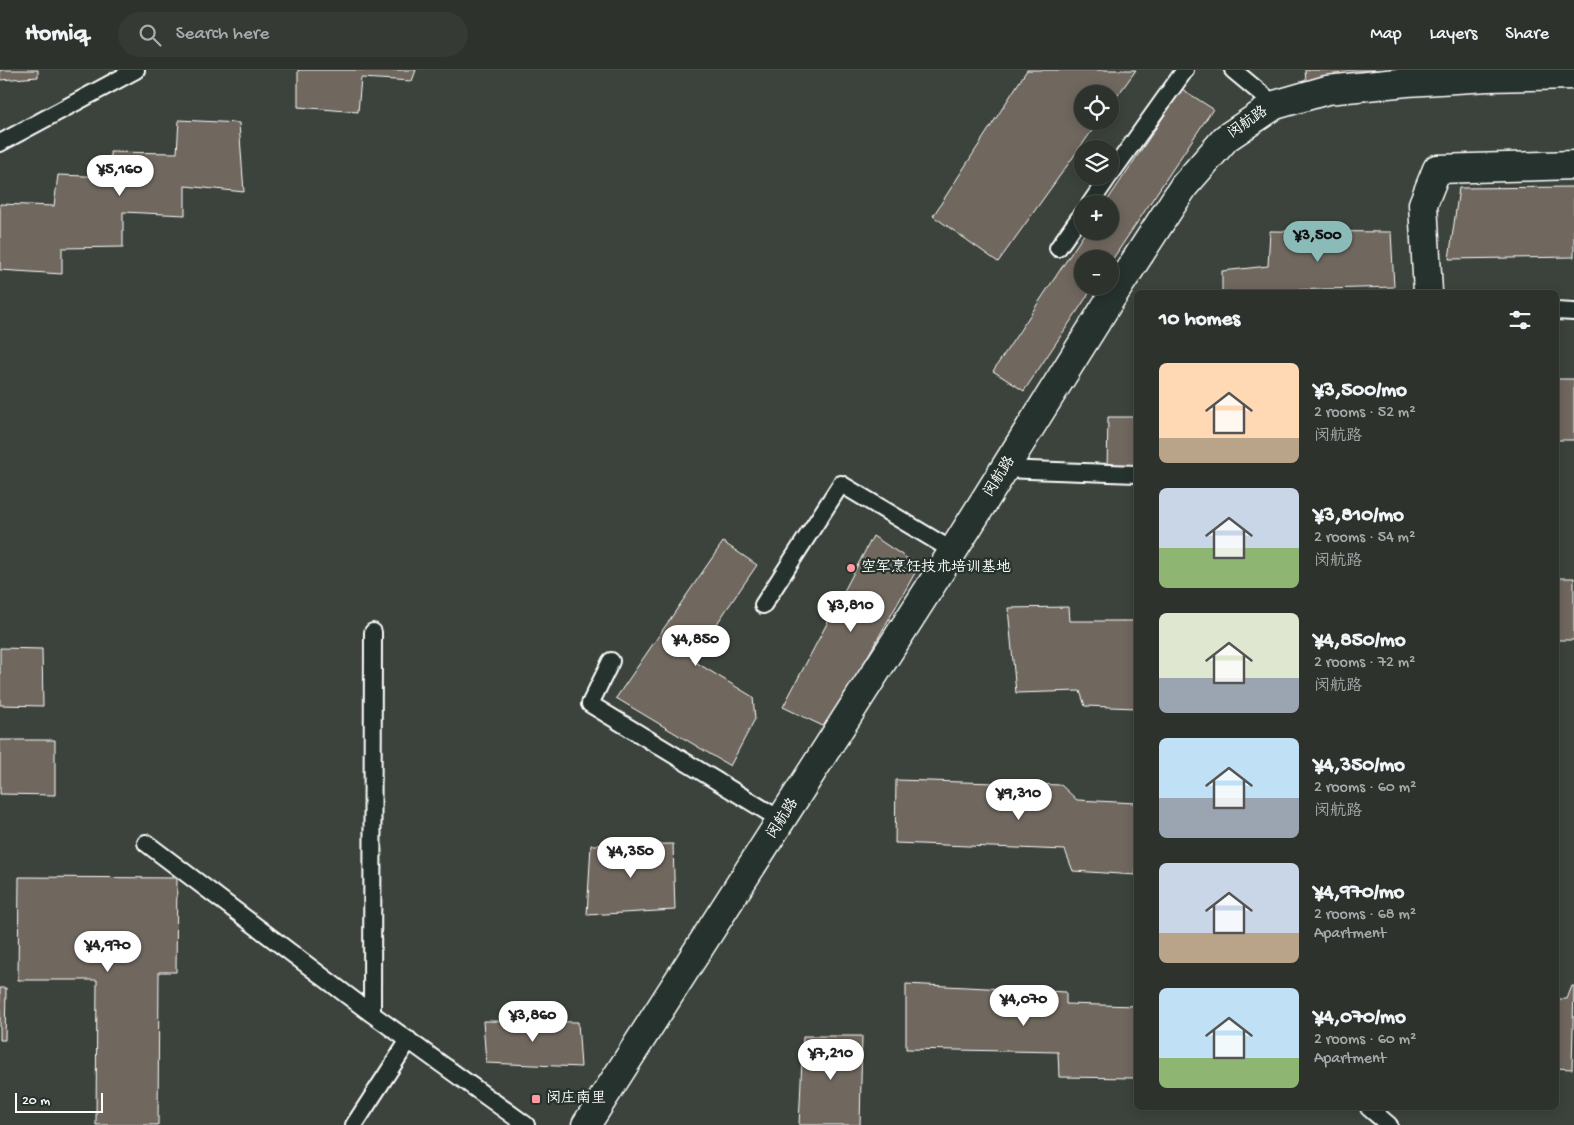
<!DOCTYPE html>
<meta charset="utf-8">
<style>
:root{--surface:#2d322d;--page:#353a35;--text:#f1f3f6;--muted:#a7aaaa;--line:#484d49;--accent:#8bbbb9}
body{margin:0;font-family:"Gochi Hand","LXGW WenKai TC",sans-serif;background:var(--page);color:var(--text);height:100vh;display:flex;flex-direction:column;font-size:19px;white-space:nowrap}
*{box-sizing:border-box;margin:0}
p{font-size:16px;color:var(--muted)}
.icon{flex:none;width:28px;height:28px;fill:none;stroke:currentColor;stroke-width:2;stroke-linecap:round;stroke-linejoin:round}
.map{position:relative;flex:1;overflow:hidden}
.drawer{position:absolute;left:1134px;top:220px;width:425px;height:820px;display:flex;flex-direction:column;background:var(--surface);border-radius:8px;box-shadow:0 2px 12px #0003,0 0 0 1px var(--line)}
.drawer>*{flex:none}
.tools{position:absolute;left:1074px;top:15px;display:grid;gap:10px}
.tools a{display:grid;place-items:center;width:45px;height:45px;border-radius:50%;background:var(--surface);box-shadow:0 2px 12px #0003,0 0 0 1px var(--line);font-size:25px}
.scale{position:absolute;left:15px;bottom:12px;width:88px;box-sizing:border-box;padding-left:5px;border:2px solid #fff;border-top:0;font-size:14px;line-height:18px;white-space:nowrap;color:#fff;-webkit-text-stroke:4px #26332d;paint-order:stroke}
.price{position:absolute;translate:-50% -42px;padding:0 11px;border-radius:18px;background:#fff;color:#222;font-size:16px;line-height:32px;filter:drop-shadow(0 1px 2px #0008)}
.price::after{content:'';position:absolute;left:50%;top:30px;width:15px;height:11px;margin-left:-8px;background:inherit;clip-path:polygon(0 0,100% 0,50% 100%)}
.price.current{background:var(--accent);color:#111}
ul{padding:0;list-style:none}
li{display:flex;align-items:center;gap:15px;height:125px;padding:0 25px}
li span{display:grid;place-items:center;flex:none;width:140px;height:100px;border-radius:8px;color:#555}
li>.icon{margin-inline-start:auto}
span .icon{width:60px;height:60px;fill:#fffc;stroke-width:1}
li b{font-size:21px}
h2{display:flex;justify-content:space-between;align-items:center;height:60px;padding:0 25px;font-size:21px}
header{display:flex;align-items:center;gap:30px;box-sizing:border-box;height:70px;padding:0 25px;background:var(--surface);border-bottom:1px solid var(--line)}
header strong{font-size:24px}
nav{display:flex;gap:28px;margin-inline-start:auto;font-size:18px}
.search{width:350px;height:45px;background:var(--page);display:flex;align-items:center;gap:12px;box-sizing:border-box;padding:0 18px;border-radius:28px;color:var(--muted);font-size:19px}
.map>svg:first-child{display:block}
.building{fill:#70685f;stroke:#fff}
.lines{fill:none;stroke-linecap:round;stroke-linejoin:round}
.lane-casing{stroke:#fff;stroke-width:20}
.street-casing{stroke:#fff;stroke-width:31}
.lane{stroke:#26332d;stroke-width:16}
.street{stroke:#26332d;stroke-width:28}
.poi-dot{fill:#ff9aa2;stroke:#26332d;stroke-width:2}
.labels{text-anchor:middle;dominant-baseline:central;stroke-width:4.5;stroke-linejoin:round;paint-order:stroke}
.street-label{font-size:15px;fill:#fff;stroke:#26332d}
.poi-label{font-size:15px;fill:#fff;stroke:#26332d;text-anchor:start}
</style>
<header>
<strong>Homiq</strong>
<div class="search"><svg class="icon" aria-label="search" viewBox="0 0 24 24"><circle cx="10" cy="10" r="6"/><path d="M15 15l6 6"/></svg>Search here</div>
<nav><a>Map</a><a>Layers</a><a>Share</a></nav>
</header>
<div class="map">
<svg width="1574" height="1055" viewBox="0 0 1574 1055">
<rect width="100%" height="100%" fill="#3c433c"/>
<filter id="ink" filterUnits="userSpaceOnUse"><feTurbulence type="fractalNoise" baseFrequency=".02" numOctaves="2"/><feDisplacementMap in="SourceGraphic" scale="10" xChannelSelector="R" yChannelSelector="G"/><feConvolveMatrix kernelMatrix="1 2 1 2 8 2 1 2 1" color-interpolation-filters="sRGB"/></filter>
<g filter="url(#ink)">
<path class="building" d="M0,0h38v7l-38,3z
M298,0h118l-4,11 -51,-3 -3,34 -60,-5z
M1027,0h109l-26,36v-12h-28v27h17l-101,141 -65,-46z
M1305,0h94l1,6 -94,5z
M1182,19l31,20 -103,154v-4h-28v27h12l-70,105 -31,-20 93,-140h24v-27h-5z
M179,50l60,3 5,69 -59,-6v29l-62,-3v35l-61,1v26l-62,-4v-66l54,2 4,-31 54,2 -2,-25 67,1z
M1574,117v70l-125,2 10,-71z
M1270,161l121,1 3,55 -104,3v2h-68v-21l46,-5z
M1556,309h18v61h-18z
M1108,347h28v55l-29,-1z
M873,466l46,30 -92,162 -44,-21z
M723,472l34,23 -65,95 61,37 2,22 -25,47 -114,-68z
M1556,508h18v62h-18z
M1068,537l1,14h67v87l-51,-2 -5,-15 -64,2 -8,-85z
M0,578l42,1 1,57 -43,-1z
M0,670h55v55l-55,-1z
M896,710l165,5 16,15 59,3v72l-63,-4 -8,-21 -170,-7z
M673,774l2,66 -88,5 4,-70z
M19,807l158,1 -1,94h-17l-1,153h-62l1,-145h-79z
M906,914l160,8v12l70,2v72l-77,-1 -1,-25 -152,-3z
M1572,916h2l-2,83 -16,-1v-69h11z
M0,918h6l-1,52h-5z
M483,951l95,1 3,45 -95,-4z
M803,966h59l-2,89h-61z"/>
<g class="lines">
<g class="lane-casing">
<path id="lane" d="M1233,0l42,35
M0,73l136,-73
M1110,105l75,-105
M1090,134l19,-28
M1058,178l24,-34
M1556,241l18,1
M1005,399l131,5
M763,535l78,-121 112,67
M611,591l-21,43 191,116
M146,773l226,171 154,111
M372,944l1,-382
M1369,1038l20,17
M354,1055l55,-85"/>
</g>
<g class="street-casing">
<path id="street" d="M1428,222l-5,-88 14,-35 137,-4
M586,1055l367,-574 158,-253 73,-112 42,-48 49,-33 52,-15 80,-8 81,-5 86,-2"/>
</g>
<use href="#lane" class="lane"/>
<use href="#street" class="street"/>
</g>
</g>
<g class="poi-dot">
<circle cx="851" cy="498" r="5"/>
<rect x="531" y="1024" width="10" height="10" rx="2.5"/>
</g>
<g class="labels">
<g class="street-label">
<text transform="translate(1248 53) rotate(-35)">闵航路</text>
<text transform="translate(1000 407) rotate(-58)">闵航路</text>
<text transform="translate(783 749) rotate(-57)">闵航路</text>
</g>
<g class="poi-label">
<text x="861" y="498">空军烹饪技术培训基地</text>
<text x="546" y="1029">闵庄南里</text>
</g>
</g>
</svg>
<div class="tools">
<a><svg class="icon" aria-label="locate" viewBox="0 0 24 24"><circle cx="12" cy="12" r="6"/><path d="M12 2v4M12 18v4M2 12h4M18 12h4"/></svg></a>
<a><svg class="icon" aria-label="layers" viewBox="0 0 24 24"><path d="M12 4l9 5-9 5-9-5zM3 14l9 5 9-5"/></svg></a>
<a>+</a>
<a>−</a>
</div>
<div class="scale">20 m</div>
<b class="price" style="left:120px;top:127px">¥5,160</b>
<b class="price current" style="left:1318px;top:193px">¥3,500</b>
<b class="price" style="left:851px;top:563px">¥3,810</b>
<b class="price" style="left:696px;top:597px">¥4,850</b>
<b class="price" style="left:1019px;top:751px">¥9,310</b>
<b class="price" style="left:631px;top:809px">¥4,350</b>
<b class="price" style="left:108px;top:903px">¥4,970</b>
<b class="price" style="left:1024px;top:957px">¥4,070</b>
<b class="price" style="left:533px;top:973px">¥3,860</b>
<b class="price" style="left:831px;top:1011px">¥7,210</b>
<section class="drawer">
<h2>10 homes<svg class="icon" aria-label="filters" viewBox="0 0 24 24"><path d="M4 7h16M4 17h16"/><circle cx="9" cy="7" r="2"/><circle cx="15" cy="17" r="2"/></svg></h2>
<ul>
<li><span style="background:linear-gradient(#ffd9b3 75%,#b9a48a 0)"><svg class="icon" aria-label="home" viewBox="0 0 24 24"><path d="M3 11l9-7 9 7M6 9v11h12V9"/></svg></span><div><b>¥3,500/mo</b><p>2 rooms · 52 m²</p><p>闵航路</p></div></li>
<li><span style="background:linear-gradient(#c9d6e8 60%,#8fb573 0)"><svg class="icon" aria-label="home" viewBox="0 0 24 24"><path d="M3 11l9-7 9 7M6 9v11h12V9"/></svg></span><div><b>¥3,810/mo</b><p>2 rooms · 54 m²</p><p>闵航路</p></div></li>
<li><span style="background:linear-gradient(#dfe7d0 65%,#9aa5b1 0)"><svg class="icon" aria-label="home" viewBox="0 0 24 24"><path d="M3 11l9-7 9 7M6 9v11h12V9"/></svg></span><div><b>¥4,850/mo</b><p>2 rooms · 72 m²</p><p>闵航路</p></div></li>
<li><span style="background:linear-gradient(#bfe0f5 60%,#9aa5b1 0)"><svg class="icon" aria-label="home" viewBox="0 0 24 24"><path d="M3 11l9-7 9 7M6 9v11h12V9"/></svg></span><div><b>¥4,350/mo</b><p>2 rooms · 60 m²</p><p>闵航路</p></div></li>
<li><span style="background:linear-gradient(#c9d6e8 70%,#b9a48a 0)"><svg class="icon" aria-label="home" viewBox="0 0 24 24"><path d="M3 11l9-7 9 7M6 9v11h12V9"/></svg></span><div><b>¥4,970/mo</b><p>2 rooms · 68 m²</p><p>Apartment</p></div></li>
<li><span style="background:linear-gradient(#bfe0f5 70%,#8fb573 0)"><svg class="icon" aria-label="home" viewBox="0 0 24 24"><path d="M3 11l9-7 9 7M6 9v11h12V9"/></svg></span><div><b>¥4,070/mo</b><p>2 rooms · 60 m²</p><p>Apartment</p></div></li>
</ul>
</section>
</div>
